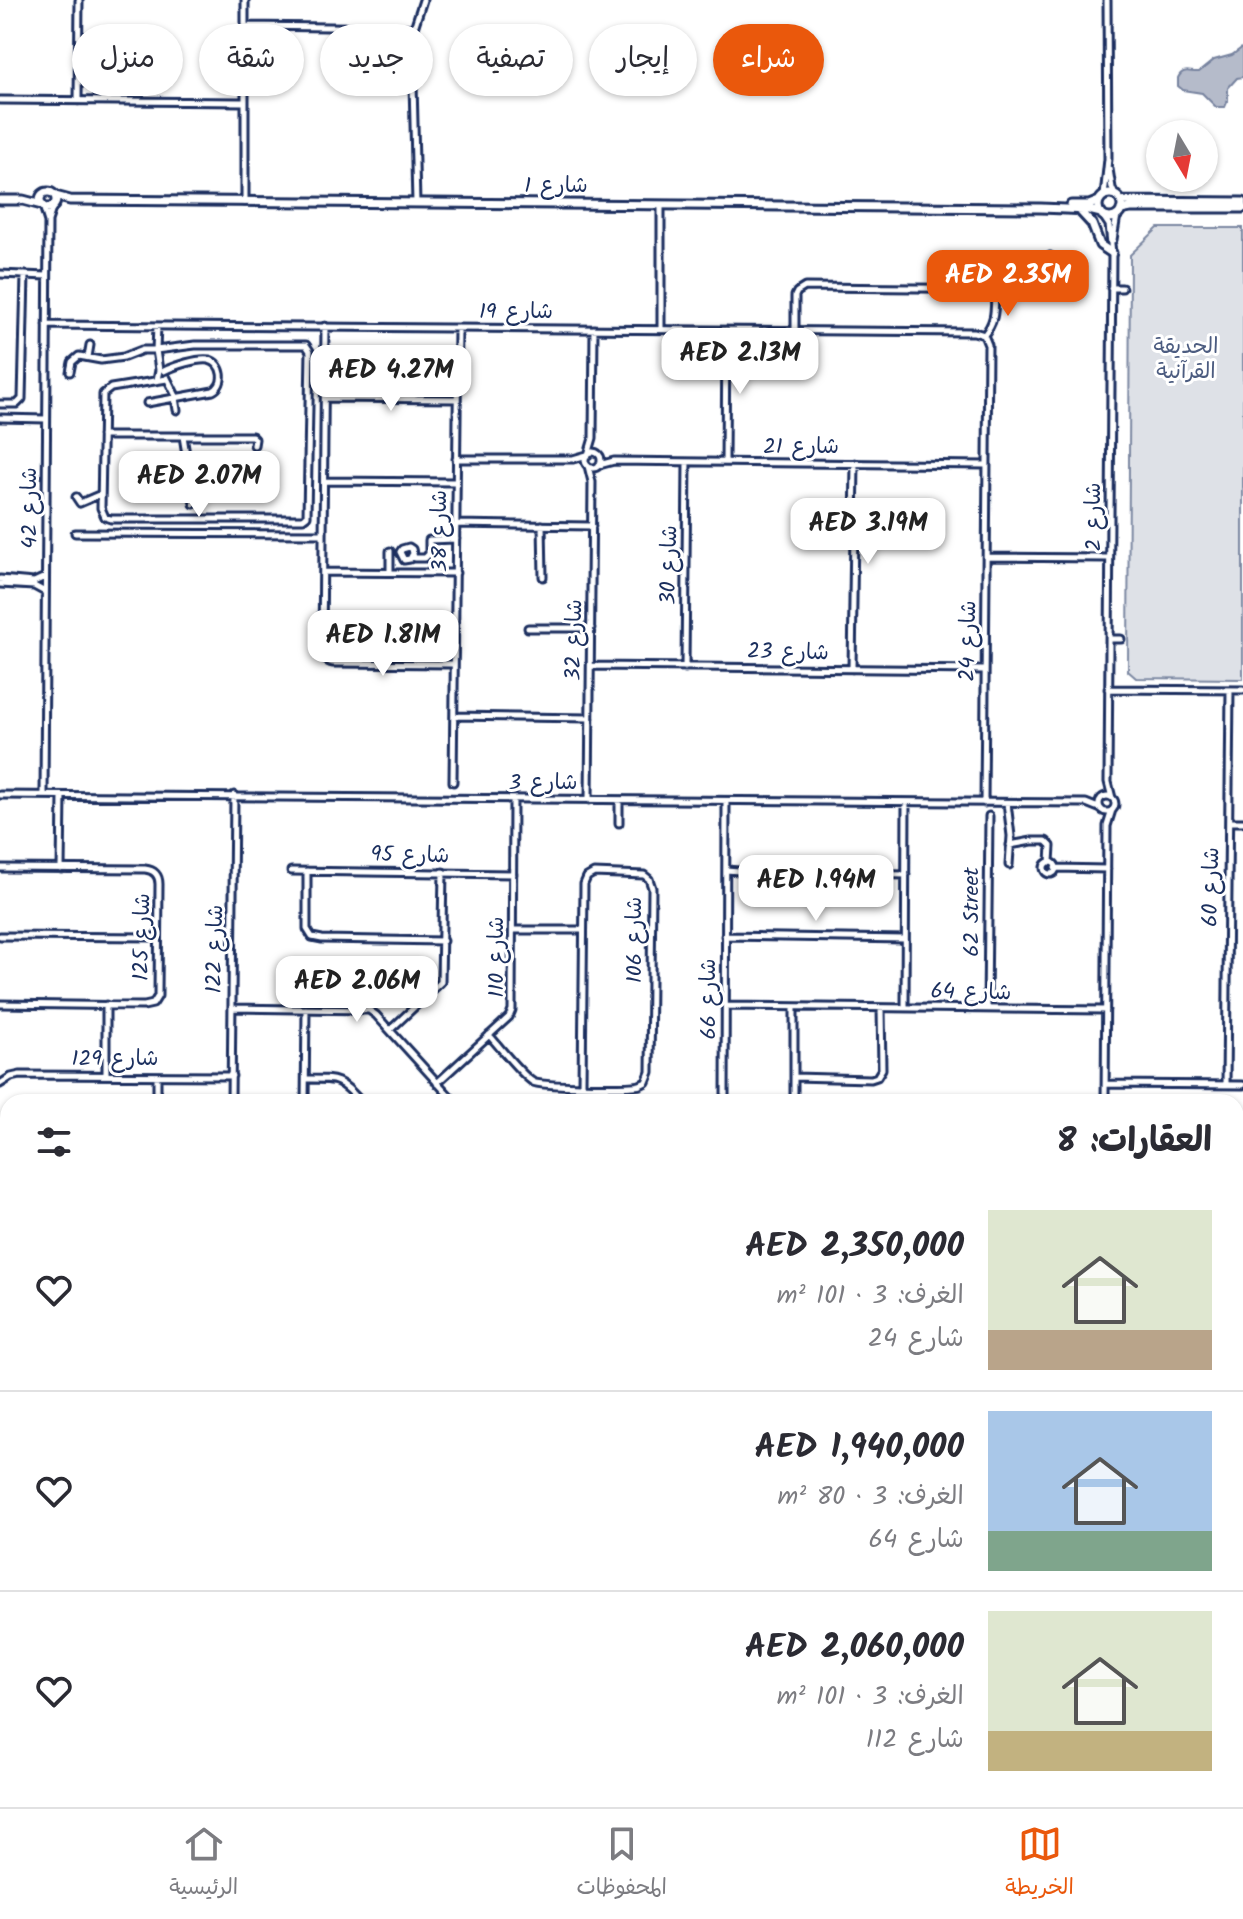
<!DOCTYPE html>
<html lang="ar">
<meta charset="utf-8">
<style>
:root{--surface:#fff;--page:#f2f2f3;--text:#2b2b33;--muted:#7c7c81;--line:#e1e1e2;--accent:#ea580c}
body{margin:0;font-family:Kalam,"Playpen Sans Arabic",sans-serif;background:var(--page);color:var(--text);direction:rtl;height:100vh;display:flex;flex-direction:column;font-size:30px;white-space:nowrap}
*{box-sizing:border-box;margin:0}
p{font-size:26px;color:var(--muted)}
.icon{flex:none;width:44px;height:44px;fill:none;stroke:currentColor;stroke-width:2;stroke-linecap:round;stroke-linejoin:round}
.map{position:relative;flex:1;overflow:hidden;direction:ltr}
.drawer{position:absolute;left:0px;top:1094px;width:1244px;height:714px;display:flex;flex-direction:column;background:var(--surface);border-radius:24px 24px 0 0;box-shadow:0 2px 6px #0004;direction:rtl}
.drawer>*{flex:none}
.banner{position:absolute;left:24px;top:24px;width:800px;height:72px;direction:rtl;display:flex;gap:16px}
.needle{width:52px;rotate:170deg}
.controls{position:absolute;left:1146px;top:120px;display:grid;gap:16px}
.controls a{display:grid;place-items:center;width:72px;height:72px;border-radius:50%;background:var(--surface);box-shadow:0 2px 6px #0004;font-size:40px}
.price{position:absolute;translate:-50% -68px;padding:0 18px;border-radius:16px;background:#fff;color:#222;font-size:26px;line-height:52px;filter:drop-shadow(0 2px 4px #0008)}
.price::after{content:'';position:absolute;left:50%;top:48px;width:24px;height:18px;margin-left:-12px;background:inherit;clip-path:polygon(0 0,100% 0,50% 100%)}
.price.current{background:var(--accent);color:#fff}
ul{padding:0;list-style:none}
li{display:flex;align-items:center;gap:24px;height:200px;padding:0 32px}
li+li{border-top:2px solid var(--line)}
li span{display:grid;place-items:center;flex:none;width:224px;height:160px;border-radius:0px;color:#555}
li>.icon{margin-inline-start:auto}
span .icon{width:96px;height:96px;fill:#fffc;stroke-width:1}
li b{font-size:34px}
h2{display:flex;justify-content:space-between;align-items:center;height:96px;padding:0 32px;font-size:34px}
.tag{padding:0 28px;border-radius:36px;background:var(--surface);box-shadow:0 2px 6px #0004;font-size:28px;line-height:72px}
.tag.current{background:var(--accent);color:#fff}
.dock{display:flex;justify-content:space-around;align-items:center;height:112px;border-top:2px solid var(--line);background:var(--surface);font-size:22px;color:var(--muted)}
.dock a{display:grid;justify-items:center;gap:4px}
.dock .current{color:var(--accent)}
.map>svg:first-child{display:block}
.green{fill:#dee1e7;stroke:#7c88a2;stroke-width:2}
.water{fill:#b5bbca;stroke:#77839f;stroke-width:2}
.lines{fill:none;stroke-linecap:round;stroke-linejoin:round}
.street-casing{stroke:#1b2f5e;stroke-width:11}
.secondary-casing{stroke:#1b2f5e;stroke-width:13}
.street{stroke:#fff;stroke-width:5}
.secondary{stroke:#fff;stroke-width:7}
.labels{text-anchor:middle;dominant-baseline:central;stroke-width:6;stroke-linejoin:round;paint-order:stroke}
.street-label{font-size:22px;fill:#1b2f5e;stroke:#fff}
.park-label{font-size:22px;fill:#4c5c80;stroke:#fff}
</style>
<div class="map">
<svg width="1243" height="1807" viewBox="0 0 1243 1807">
<rect width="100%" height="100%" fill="#fff"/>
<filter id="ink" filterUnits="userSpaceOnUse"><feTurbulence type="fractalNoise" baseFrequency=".0125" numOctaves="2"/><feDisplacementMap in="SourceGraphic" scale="16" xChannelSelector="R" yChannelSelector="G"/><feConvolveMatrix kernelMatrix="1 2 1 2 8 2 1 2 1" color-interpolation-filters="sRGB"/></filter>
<g filter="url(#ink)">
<path class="green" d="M1158,228h85v451l-107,-1 -8,-7 2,-416z"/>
<path class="water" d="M1243,47v30l-6,1 -9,10v12l-3,7h-9l-14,-14 -19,-3 -5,-4v-8c5,-11 12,-5 21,-6l15,-12 18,-5z"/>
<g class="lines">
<g class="street-casing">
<path id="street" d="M245,26l169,2
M0,100l245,2
M78,101l1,-101
M1109,169l3,19 3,7
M1104,196l4,-37 -1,-159
M245,202v-202
M416,203l-4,-159 2,-16 9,-28
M43,206l5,16 -4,573
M1103,216l6,9 3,28 -4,529 4,16
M48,221l5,-15
M1113,240l4,-25
M0,274l47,2
M1111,288h11
M47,325l927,7 10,3
M325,326l-3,323c1,8 4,13 11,14l121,1
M661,329v-124
M795,331v-35l2,-4 8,-5 234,2c15,-7 12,-19 11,-33
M984,335c13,-16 10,-27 11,-46
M88,357l2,-12
M70,372l2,-10 7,-6 22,4 23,-3 18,-7h14l39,-5h111l4,6 -3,165 -4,3h-192l-6,-2 -4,-9 2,-114 8,-6 56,-9
M167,378l10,20
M157,380l2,-10 -3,-20 1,-24
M175,398l2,12
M325,398l132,1
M147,403l66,-12c13,-7 10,-28 -4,-31 -11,-2 -35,6 -45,11
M0,404h17l5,-5 3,-124
M0,418l46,1
M102,436h150l3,3 -1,6
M183,436l11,68
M585 460a8 8 0 1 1 16 0a8 8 0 1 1-16 0Z
M588,455l5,-17 1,-109
M456,459h117l14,-4
M725,462l1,-132
M599,465l15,-4 373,4
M588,466l4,16 -3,318
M324,481l132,1
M76,497l4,6 21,-9
M456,524l136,2
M542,525l1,52
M75,533l248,1
M390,551v21
M412,555l-2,4 -6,1 -4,-8 2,-3 7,-2 3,2 2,9h11l4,-4v-14l27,-1
M986,557l123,1
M323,572l133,1
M0,579l34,3 11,-5
M0,584l34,2 11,6
M528,628h63
M1109,639h12
M591,666l394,4
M685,668l2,-206
M852,669l3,-206
M1108,689l135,1
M454,716l136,2
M453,782l5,-454
M0,795l1086,8 15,6
M1099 804a8 8 0 1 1 16 0a8 8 0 1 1-16 0Z
M619,800v23
M984,803l4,-458 -4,-10
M1007,803l4,33 -2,29
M1229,822h14
M1010,845l22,-4h14l5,5 -1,16
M1044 868a6 6 0 1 1 12 0a6 6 0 1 1-12 0Z
M0,868l145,1c9,1 14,6 14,15l-1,112 -5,8 -9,2 -144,-2
M1055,868l52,1
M61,869l1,-73
M726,870l26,2 154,3
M291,871l222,3
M307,871v58l5,8 10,2 121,2
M513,930h70
M0,936l158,1
M725,936l180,3
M725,1006l381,4
M232,1008l137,2 7,5 79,87
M905,1008l1,-206
M987,1009l2,-193
M390,1030l51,-48 2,-110
M489,1035c11,12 31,39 44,47 7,4 97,6 107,3 2,-1 4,-2 6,-3l4,-10 2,-184 -3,-9 -5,-4 -50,-2 -7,4 -3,7 -2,201
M106,1075v-70
M794,1077l77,2 6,-2 5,-8 -1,-61
M306,1079c32,0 33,-1 55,23
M437,1083l72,-66 3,-7 1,-211
M0,1084l11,-7 9,-2 212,1
M1105,1084l138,1
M1226,1085l4,-395
M157,1102v-26
M231,1102l3,-307
M305,1102l1,-93
M725,1102l1,-301
M794,1102v-95
M1105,1102l2,-276 5,-16
M0,1178l8,-7
M0,1194l8,9
M1236,1228h7
M0,1281h8
M1236,1297h7
M0,1349h8
M0,1423h8
M1236,1473h7
M1236,1568h7
M0,1608h8
M1236,1625h7
M0,1665h8
M326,1800l32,7
M821,1800l32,7
M1115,1800l5,7
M17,1807l1,-7
M95,1807v-7
M211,1807l2,-7
M273,1807l2,-7
M421,1807l1,-7
M490,1807l2,-7
M645,1807v-7
M719,1807v-7
M795,1807v-7
M1205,1807v-7"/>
</g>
<g class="secondary-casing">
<path id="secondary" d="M40 200a8 8 0 1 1 16 0a8 8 0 1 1-16 0Z
M1098 206a12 12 0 1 1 24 0a12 12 0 1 1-24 0Z
M55,196l15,4 971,8 48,2 12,3
M0,200h23l19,5
M1121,201l122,1
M1071,205h18l10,-4
M1121,210l10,-2h112
M1080,211l12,13 8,21 12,8"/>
</g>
<use href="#street" class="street"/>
<use href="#secondary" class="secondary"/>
</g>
</g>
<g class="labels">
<g class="street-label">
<text x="556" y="186">شارع 1</text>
<text x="516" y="312">شارع 19</text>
<text x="801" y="447">شارع 21</text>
<text transform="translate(30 508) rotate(-90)">شارع 42</text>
<text transform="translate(1094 517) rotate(-90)">شارع 2</text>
<text transform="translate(440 531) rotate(-90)">شارع 38</text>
<text transform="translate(670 565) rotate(-89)">شارع 30</text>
<text transform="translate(575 640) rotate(-89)">شارع 32</text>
<text transform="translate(969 641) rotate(-89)">شارع 24</text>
<text transform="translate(788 653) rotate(1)">شارع 23</text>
<text x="543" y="783">شارع 3</text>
<text transform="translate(410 856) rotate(1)">شارع 95</text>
<text transform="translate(1212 887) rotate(-89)">شارع 60</text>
<text transform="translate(972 912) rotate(-90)">62 Street</text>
<text transform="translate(143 937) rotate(-89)">شارع 125</text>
<text transform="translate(635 940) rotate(-90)">شارع 106</text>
<text transform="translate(216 949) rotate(-89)">شارع 122</text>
<text transform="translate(497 957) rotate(-90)">شارع 110</text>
<text transform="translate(971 993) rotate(1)">شارع 64</text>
<text transform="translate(709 999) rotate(-90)">شارع 66</text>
<text x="115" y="1059">شارع 129</text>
</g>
<g class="park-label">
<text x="1186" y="347">الحديقة<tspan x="1186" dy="25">القرآنية</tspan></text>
</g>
</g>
</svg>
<div class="controls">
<a><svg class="needle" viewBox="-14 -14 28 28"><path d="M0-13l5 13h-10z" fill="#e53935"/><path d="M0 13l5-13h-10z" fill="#7c7c81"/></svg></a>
</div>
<b class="price current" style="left:1008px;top:318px">AED 2.35M</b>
<b class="price" style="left:740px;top:396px">AED 2.13M</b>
<b class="price" style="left:391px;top:413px">AED 4.27M</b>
<b class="price" style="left:199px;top:519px">AED 2.07M</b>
<b class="price" style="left:868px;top:566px">AED 3.19M</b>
<b class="price" style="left:383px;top:678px">AED 1.81M</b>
<b class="price" style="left:816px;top:923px">AED 1.94M</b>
<b class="price" style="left:357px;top:1024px">AED 2.06M</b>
<div class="banner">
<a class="tag current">شراء</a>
<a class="tag">إيجار</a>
<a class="tag">تصفية</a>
<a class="tag">جديد</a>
<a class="tag">شقة</a>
<a class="tag">منزل</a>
</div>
<section class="drawer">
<h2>العقارات: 8<svg class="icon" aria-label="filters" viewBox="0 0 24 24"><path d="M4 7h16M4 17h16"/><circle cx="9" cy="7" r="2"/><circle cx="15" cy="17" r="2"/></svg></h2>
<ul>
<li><span style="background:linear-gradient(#dfe7d0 75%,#b9a48a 0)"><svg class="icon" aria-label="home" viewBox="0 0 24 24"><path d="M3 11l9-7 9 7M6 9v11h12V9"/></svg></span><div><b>AED 2,350,000</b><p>الغرف: 3 · 101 m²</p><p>شارع 24</p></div><svg class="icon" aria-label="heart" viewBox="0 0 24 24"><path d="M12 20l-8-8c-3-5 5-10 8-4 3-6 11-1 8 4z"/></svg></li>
<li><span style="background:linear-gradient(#a9c7e8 75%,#7fa58c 0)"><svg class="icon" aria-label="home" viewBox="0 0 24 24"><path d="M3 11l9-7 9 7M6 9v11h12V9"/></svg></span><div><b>AED 1,940,000</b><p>الغرف: 3 · 80 m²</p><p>شارع 64</p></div><svg class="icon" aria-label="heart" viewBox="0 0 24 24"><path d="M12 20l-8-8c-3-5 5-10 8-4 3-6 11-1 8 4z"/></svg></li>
<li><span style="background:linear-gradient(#dfe7d0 75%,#c2b280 0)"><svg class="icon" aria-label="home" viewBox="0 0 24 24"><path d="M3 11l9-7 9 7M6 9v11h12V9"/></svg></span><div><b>AED 2,060,000</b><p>الغرف: 3 · 101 m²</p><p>شارع 112</p></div><svg class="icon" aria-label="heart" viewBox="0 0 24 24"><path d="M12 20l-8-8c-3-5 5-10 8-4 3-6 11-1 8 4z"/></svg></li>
</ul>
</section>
</div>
<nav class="dock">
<a class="current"><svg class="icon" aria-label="map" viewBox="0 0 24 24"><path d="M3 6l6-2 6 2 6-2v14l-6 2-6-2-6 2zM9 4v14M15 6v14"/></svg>الخريطة</a>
<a><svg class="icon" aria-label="saved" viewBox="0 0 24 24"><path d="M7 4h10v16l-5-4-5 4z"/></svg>المحفوظات</a>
<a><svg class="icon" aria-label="home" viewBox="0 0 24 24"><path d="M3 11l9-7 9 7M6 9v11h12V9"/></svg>الرئيسية</a>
</nav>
